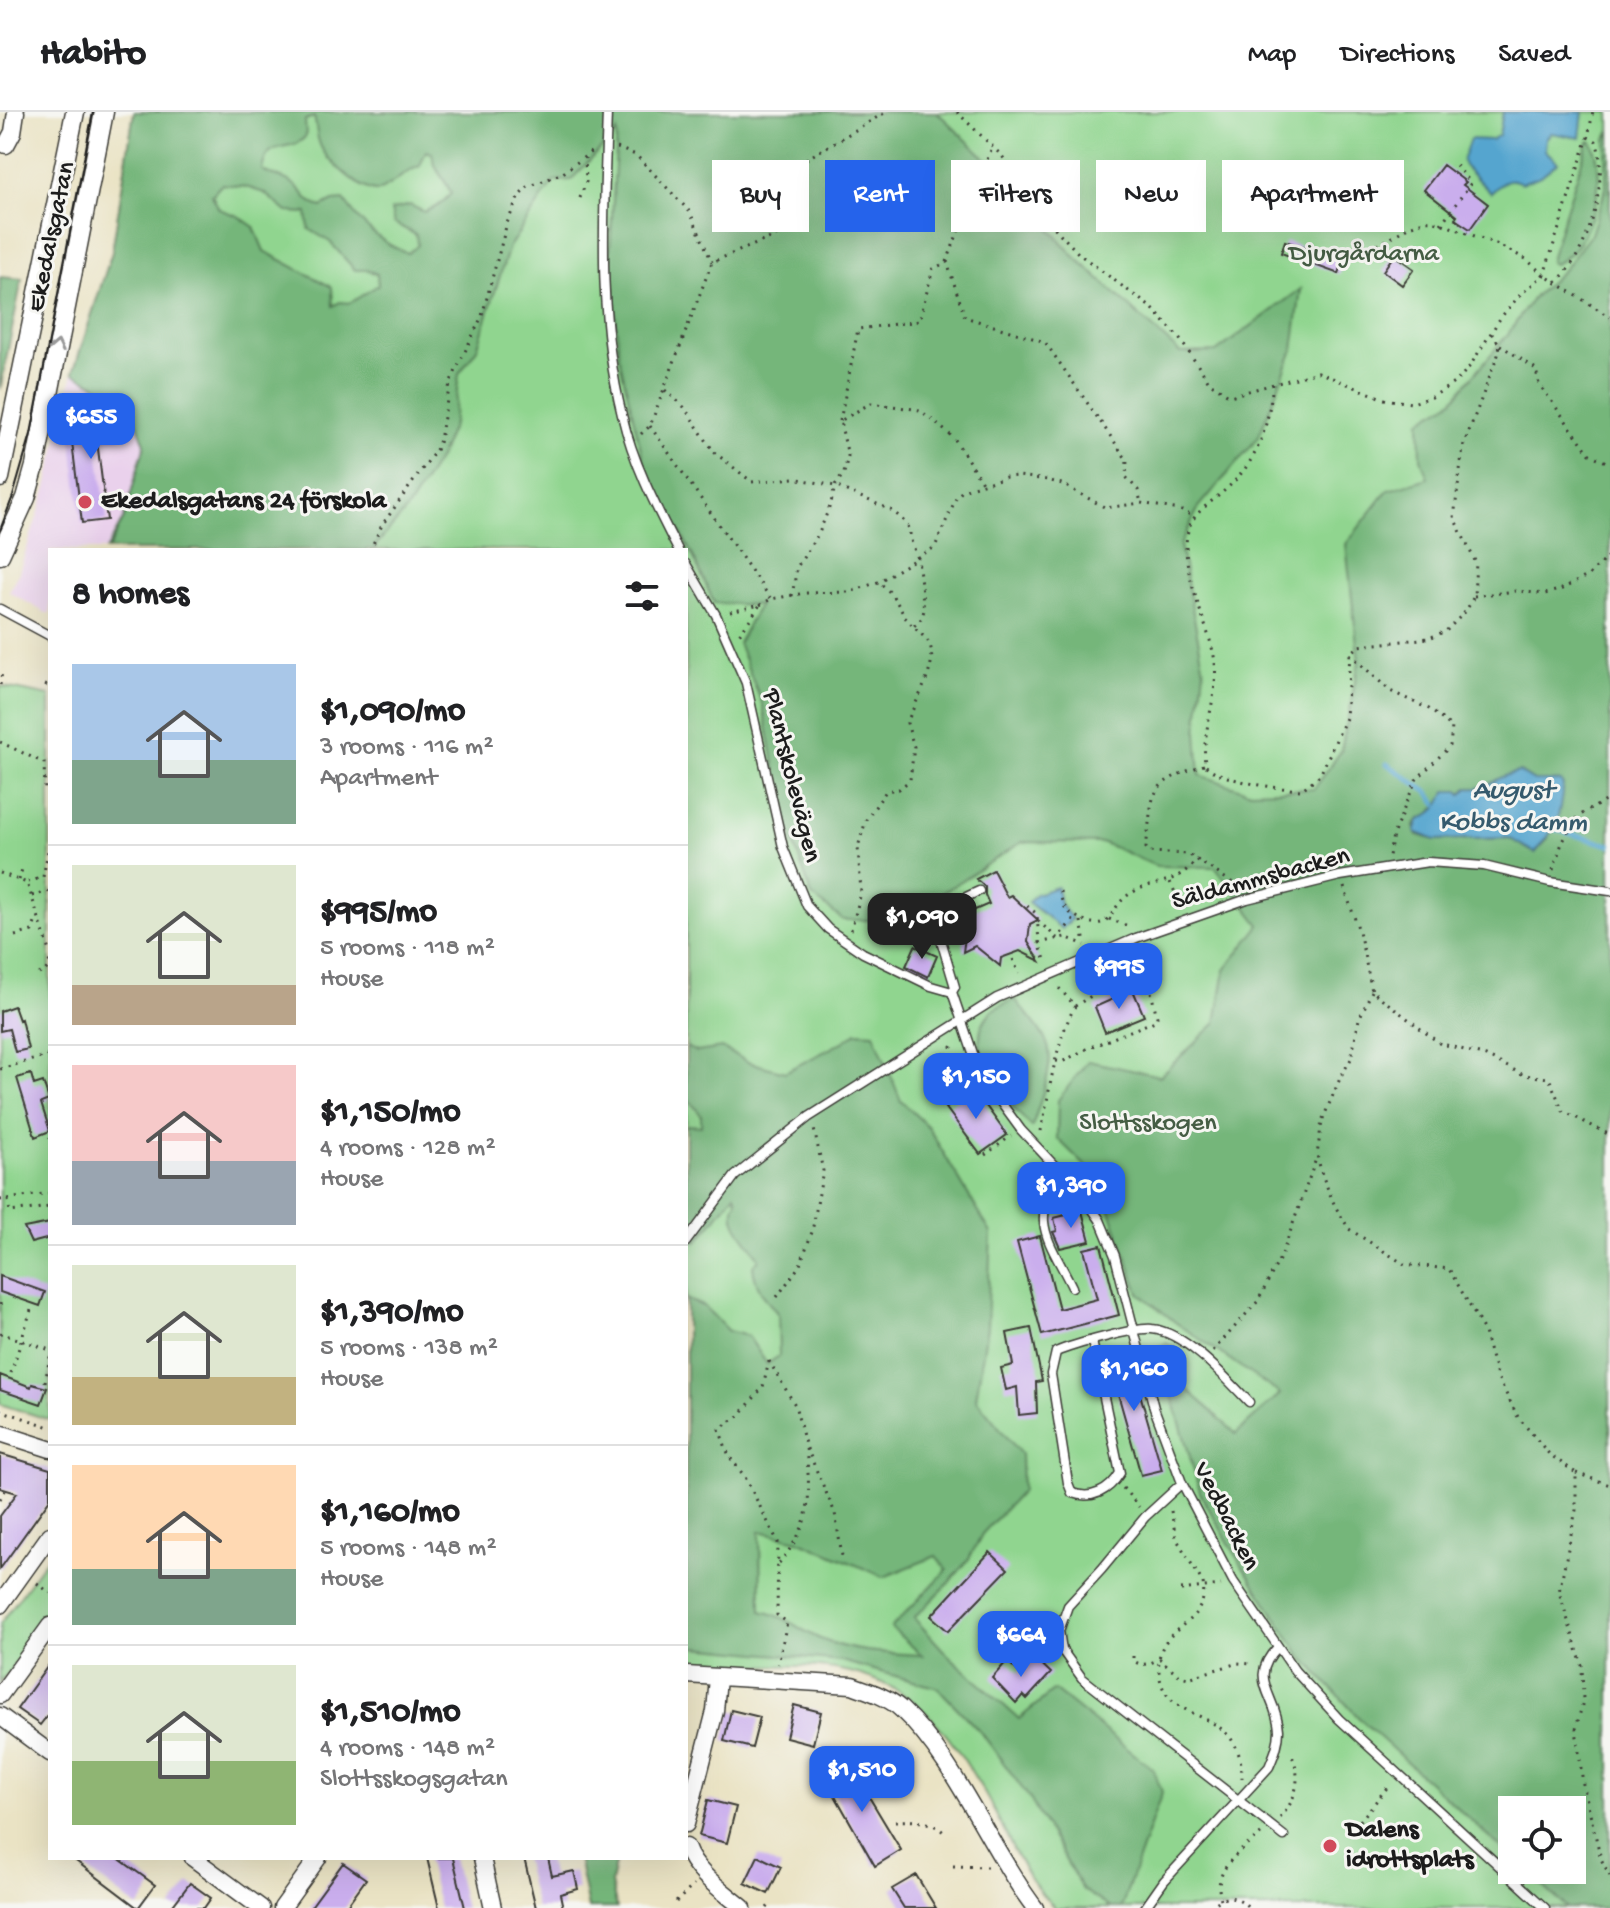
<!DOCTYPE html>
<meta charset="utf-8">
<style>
:root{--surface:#fff;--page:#f2f2f2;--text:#202124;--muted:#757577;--line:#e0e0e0;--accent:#2563eb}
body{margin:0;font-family:"Gochi Hand",sans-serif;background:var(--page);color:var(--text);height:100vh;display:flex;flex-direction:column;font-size:30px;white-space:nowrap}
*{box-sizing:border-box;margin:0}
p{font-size:26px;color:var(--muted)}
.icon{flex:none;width:44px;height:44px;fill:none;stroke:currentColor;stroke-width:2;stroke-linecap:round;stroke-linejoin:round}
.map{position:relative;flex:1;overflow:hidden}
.side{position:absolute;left:48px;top:436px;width:640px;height:1312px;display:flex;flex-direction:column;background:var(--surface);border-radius:0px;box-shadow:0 8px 32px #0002}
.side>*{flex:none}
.top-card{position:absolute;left:712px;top:48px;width:760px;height:72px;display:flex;gap:16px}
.controls{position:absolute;left:1498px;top:1684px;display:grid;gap:16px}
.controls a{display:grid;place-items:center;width:88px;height:88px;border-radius:0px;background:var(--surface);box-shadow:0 8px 32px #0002;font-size:40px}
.price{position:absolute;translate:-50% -68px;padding:0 18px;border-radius:16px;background:var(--accent);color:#fff;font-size:26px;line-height:52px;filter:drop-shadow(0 2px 4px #0008)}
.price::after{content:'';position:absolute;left:50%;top:48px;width:24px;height:18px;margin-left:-12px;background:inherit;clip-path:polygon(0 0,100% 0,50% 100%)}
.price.on{background:#222;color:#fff}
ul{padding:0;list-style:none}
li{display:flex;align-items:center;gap:24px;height:200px;padding:0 24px}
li+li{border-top:2px solid var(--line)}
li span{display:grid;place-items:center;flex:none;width:224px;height:160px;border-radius:0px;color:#555}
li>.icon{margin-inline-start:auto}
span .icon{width:96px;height:96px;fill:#fffc;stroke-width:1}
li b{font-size:34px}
h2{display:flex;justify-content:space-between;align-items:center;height:96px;padding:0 24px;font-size:34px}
.pill{padding:0 28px;border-radius:0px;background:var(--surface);box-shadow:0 8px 32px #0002;font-size:28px;line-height:72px}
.pill.on{background:var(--accent);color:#fff}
header{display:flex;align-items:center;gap:48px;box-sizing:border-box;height:112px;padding:0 40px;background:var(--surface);border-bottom:2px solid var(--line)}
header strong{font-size:38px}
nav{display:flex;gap:44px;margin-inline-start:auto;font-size:28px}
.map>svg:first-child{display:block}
.built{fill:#ead1ec}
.green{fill:#90d58f;stroke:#567856;stroke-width:2;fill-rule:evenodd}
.forest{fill:#74b67a;stroke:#48694b;stroke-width:2;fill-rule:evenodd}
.water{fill:#54a5cf;stroke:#386076;stroke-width:2}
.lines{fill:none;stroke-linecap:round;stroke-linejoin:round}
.stream{stroke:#54a5cf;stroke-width:5}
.building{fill:#caaeed}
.service-casing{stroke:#3b3a35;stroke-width:11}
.minor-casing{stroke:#3b3a35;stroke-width:19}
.tertiary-casing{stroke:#3b3a35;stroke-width:21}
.path{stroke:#3b3a35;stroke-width:3;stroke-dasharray:2 6;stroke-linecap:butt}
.service{stroke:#fff;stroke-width:8}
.minor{stroke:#fff;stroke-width:16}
.tertiary{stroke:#fff;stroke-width:18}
.tram{stroke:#1c1c1c;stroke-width:2}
.oneway{stroke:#999}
.poi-dot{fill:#d1495b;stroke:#f6f6f2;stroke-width:3}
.labels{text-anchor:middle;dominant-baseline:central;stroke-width:6;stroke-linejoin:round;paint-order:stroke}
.street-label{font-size:26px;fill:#1c1c1c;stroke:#f6f6f2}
.park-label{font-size:26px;fill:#455d44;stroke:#f6f6f2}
.poi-label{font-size:26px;font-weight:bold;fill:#1c1c1c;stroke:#f6f6f2;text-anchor:start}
.water-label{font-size:28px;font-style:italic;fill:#355a6d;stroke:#f6f6f2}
</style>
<header>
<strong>Habito</strong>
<nav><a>Map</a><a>Directions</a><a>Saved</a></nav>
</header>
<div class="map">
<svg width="1610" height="1796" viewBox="0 0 1610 1796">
<rect width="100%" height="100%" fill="#f6f6f2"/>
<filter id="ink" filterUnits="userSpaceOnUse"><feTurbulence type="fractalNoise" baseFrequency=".0125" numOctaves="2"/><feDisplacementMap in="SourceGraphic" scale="16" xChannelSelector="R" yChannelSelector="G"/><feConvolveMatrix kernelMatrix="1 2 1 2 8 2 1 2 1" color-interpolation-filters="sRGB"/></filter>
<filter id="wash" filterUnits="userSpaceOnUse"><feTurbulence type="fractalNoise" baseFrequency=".006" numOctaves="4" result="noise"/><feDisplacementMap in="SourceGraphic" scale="32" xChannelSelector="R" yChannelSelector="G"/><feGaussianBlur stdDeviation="1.8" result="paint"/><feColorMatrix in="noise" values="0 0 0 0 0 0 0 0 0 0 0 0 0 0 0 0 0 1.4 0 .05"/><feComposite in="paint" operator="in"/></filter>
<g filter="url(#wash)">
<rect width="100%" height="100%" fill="#eae3c4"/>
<path class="built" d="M73,261l57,30 15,41 -21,74 -18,32h-56v63h-4l-37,-21 10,-20 28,-85z"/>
<path class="green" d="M134,0h1476v1796h-555c-35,-33 -49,-79 -73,-119 -45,-78 -86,-120 -180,-123 -39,-1 -78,2 -116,-5v-1111h-580l18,-32 21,-74 -15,-41 -57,-30 39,-121zM1512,1698h60v60h-60z
M0,574l50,10v724l-50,-16z
M50,1442v61l-50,69v-60z"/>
<path class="forest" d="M134,0h803l63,60 72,82 108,99 36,-1 85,-63 -8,61 -35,88 -59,69 -19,38 24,125 -7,62 3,43 47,16 67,-2 27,-38 18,-89 -13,-118 42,-54 40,-12 -7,-20 -1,-37 33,-21 55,-66 24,-35 32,-30 27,-35 15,-46v-49l4,-8v1777h-43l-42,-38h47v-60h-60v48l-151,-138 -61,-66 -60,-92 -39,-67 -43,-148 8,-4 12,6 5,36 53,49 44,-40 -105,-72 -36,-29 -40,-114 -42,-41 1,-38 30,-39 72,15 56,-53 9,-53 35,-45 -45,-58 -59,-1 -52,-23 -82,-1 -105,67 -37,11h-37l-31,-24 -28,-81 -21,-109 -25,-63 21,-38 -45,-2 -20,-45 -49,-91 -26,-110 -9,-105 7,-120 -46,48 -17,1 -45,66 -32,102 -18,25 -6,50 -14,34 -33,53 -30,34 -2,5h-266l16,-32 21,-74 -15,-41 -57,-30 39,-121zM314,5c3,10 2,21 7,30 6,13 42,46 57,44 7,-1 29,-21 42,-25l6,-15 6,2c2,19 13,24 19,41l-13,12 -14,6 -14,-7 -19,5 3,13 22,12 2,10 -10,8c-26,-8 -49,-31 -64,-53l-11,1 -11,6c-17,-4 -16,-15 -30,-24 -9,-7 -20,-6 -30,-13 7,-35 28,-15 44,-34l-1,-16zM222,72l24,3 18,6 23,19 20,1 2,16 21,13 25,28h12l10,4 1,11 -28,18 -10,-1 -7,4 -1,-19 -68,-36 -10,-24 -16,-11 -19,-7 -7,-14zM1520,660l14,9 14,58 -13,14 -26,-15 -74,2 -17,-5 -4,-7 4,-8 12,-5 7,-11 19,-11 5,1 7,-6 13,1z
M1591,29c19,33 1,108 -37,123l-4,-2 2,-9 36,-111z
M0,165l22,2 -22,111z
M1015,887c11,15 27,30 33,47 7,20 -10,61 -16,81 -26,-25 -76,-83 -39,-117 5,-5 16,-7 22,-11z
M857,920l17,1 27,68 27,26 63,106 -4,94 -11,72 45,55 1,37 -40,43 -13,25 -19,23 -36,36 31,34 74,67 35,-29 99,79 9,23 -41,116h-10l-28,-18 -53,-91 -47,-64 -45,-47 -97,-27 -155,-15v-347l19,8 23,24 20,5 19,28 12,-8 -1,-42c-12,-14 -24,-29 -25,-48l6,-7c-8,-19 -35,-35 -22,-59l-2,-6 -38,48 -11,-1v-116l15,1v-11l-15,-19v-49l11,5 25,-4 26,14 37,10 58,-30zM760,1419l38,9 86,37 52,-21 11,14 -56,58 31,27c-32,-2 -68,-2 -99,-15 -23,-9 -37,-25 -62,-29z
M578,1746h38l-5,26 6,24h-29z"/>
<path class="water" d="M1503,0h80l-3,26 -29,-5 -5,6 -1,11 13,12 -17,14 -20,7c-14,-8 -19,0 -30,10l-27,-27 -2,-5 8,-22 21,1 8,-5z
M1519,660l15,9h26l3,4c-3,31 -6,44 -28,68l-26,-15 -74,2 -20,-8 4,-12c13,-5 23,-16 27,-29h13l3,3 6,-6c20,3 29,-14 51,-16z
M1057,775l3,17 12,15 -10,10 -34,-27 7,-8z"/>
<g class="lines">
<path class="stream" d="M1387,652l41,28 9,12
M1554,717l56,16"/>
</g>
<g id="blocks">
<path class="building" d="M1443,53l23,17 -3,3 25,19 -18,25 -15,-10 2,-3 -33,-26z
M1285,129l58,20 -4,13 -58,-21z
M1394,143l20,14 -12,16 -19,-14z
M117,300l3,26 -23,3 10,79 -25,3 -13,-105z
M993,758l14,27 4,-2 27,25 -8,4 -2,18 12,19 -20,-10 -19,7 -1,8 -25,-20 -12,6 5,-39 21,-9 -4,-9v-8l-9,-8z
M915,834l22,10 -9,21 -22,-11z
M1133,878l11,26 -39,16 -10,-25z
M14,894l5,14 2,-1 7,30 -13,3 -6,-23 -9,2v-20z
M31,962l3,11 9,-3 6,18 -8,3 9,28 -15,6 -18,-59z
M973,976l34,47 -27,19 -34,-46z
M1082,1099l8,30 -30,7 -7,-16 4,-1 -3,-13z
M50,1111v15l-19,5 -7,-15z
M1040,1124l19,73 38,-10 -13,-50 17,-4 18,70 -77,20 -25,-93z
M0,1164l45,16 -5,14 -40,-14z
M1031,1216l11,53 -6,1 1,31 -18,2 -2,-28 -11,3 -5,-22 12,-3 -6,-32z
M1127,1237l35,121 -21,5 -34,-120z
M0,1263l31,12 1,-3 15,4 -6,16 -41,-14z
M0,1342l50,15v30l-50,70v-53l17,-23 -17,-5z
M990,1440l18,17 -60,62 -17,-15z
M1033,1544l18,17 -24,26 -4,-4 -7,8 -24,-25 15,-17 12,11z
M50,1551v49l-10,13 -23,-16z
M794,1593l27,7 -8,32 -27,-7z
M731,1598l29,7 -8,31 -28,-7z
M848,1650l53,88 -26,16 -51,-90z
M708,1688l28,7 -9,36 -28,-7z
M758,1744l23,11 -13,27 -23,-11z
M72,1746h46l37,27 -17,23z
M427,1746h26l12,50h-26z
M524,1746h24l4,18 22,-5 4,18 -18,5 3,14h-27z
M343,1751l23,16 -21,29h-35z
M916,1763l20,33h-32l-12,-19z
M190,1771l21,15 -7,10h-33z"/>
</g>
</g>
<g filter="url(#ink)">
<use href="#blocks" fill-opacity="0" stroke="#3b3a35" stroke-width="2"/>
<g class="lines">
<g class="service-casing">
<path id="service" d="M607,0c-3,102 -10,203 15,303 11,48 34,92 56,135
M686,452l30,51 30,68 37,164 24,59 21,23 35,24 68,33 21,6 28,82 41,56 63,67 16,23 15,36 39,152 28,75 51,98 62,90 44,48 206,189
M0,497l50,27
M952,880l3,-5 -17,-57c2,-24 22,-30 41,-39
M1064,1064c-39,42 -13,67 8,111
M686,1130l49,-66 74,-59 188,-119 139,-60 111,-39 93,-23 88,-14 56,4 66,16 60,9
M1092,1229l28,132c-11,18 -28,27 -48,20l-4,-10 -17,-109 5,-22c16,-7 80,-25 96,-23 33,3 75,50 97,73
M1182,1371l-37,34 -43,52 -34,37 -9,25 3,19 20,28 202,158
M1145,1796l19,-27 105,-114c5,-12 10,-23 10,-37 -2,-35 -33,-51 -1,-83"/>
</g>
<g class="minor-casing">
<path id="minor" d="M6,33l7,-13 3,-20
M0,1321l50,16
M0,1493l50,-70
M686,1563l166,10c17,6 36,12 49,24 55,51 88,139 134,199
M0,1583l50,-69
M0,1604l50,37
M686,1712l29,-113 3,-33
M686,1735c9,26 37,44 57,61
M193,1746l68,50
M482,1746l11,50
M282,1796l36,-50"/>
</g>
<g class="tertiary-casing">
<path id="tertiary" d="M0,366l75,-366
M0,443l26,-57 9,-32 69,-354"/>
</g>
<path class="path" d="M957,0l45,44 49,68 28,30 74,55 26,29 31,45 20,13 88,-24 66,27 28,4 20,-6 25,-16 13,-15 31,-49 20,-23 23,-19 44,-138 5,-25
M617,36l19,7 54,57 22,50
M580,86l6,-16 -1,-24
M1441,112l30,-41 -16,-19
M1346,137c10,0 21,1 31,-4 20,-8 35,-27 58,-24l61,23 30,15 18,16 66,42
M947,150l15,-41 -5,-10 -1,-19c6,-6 12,-6 17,-11 10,-9 15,-24 20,-36
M1556,170c32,-26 54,-103 40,-141l-8,-4
M1500,233l36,24 3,15 51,70 20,10
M1273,272c-6,46 -13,75 -49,107 -11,10 -28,20 -34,34 -15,36 17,95 24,131 7,36 -13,73 -9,109 18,17 71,23 96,25l19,-15 26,-57 4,-64 9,-8 70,-8 17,-7 20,-20 8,-15 2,-33 -22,-45 9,-71 35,-92 2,-10 -8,-11
M665,278l19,17 30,45 38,30 42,-4 41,8 56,24 10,8 9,11v9l8,21 6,51 -2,8 -9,9
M840,309l18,-92 61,-8 14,-52 14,-7 18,55 80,25 82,118 -1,17 12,13 3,13
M650,314l121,173
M641,322l9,-8 62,-164 73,-30 16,-70 85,-50
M370,438l12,-25 54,-75 4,-10 10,-57 32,-67 25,-93 12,-27 9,-9 35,-14 29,-22
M792,484l5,-29 22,-34 12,-30 4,-17 9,-13 4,-17 -8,-35 31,-18 49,7 34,28 29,46
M1474,484l42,-5 29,3 17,-5 27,-14 21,-21
M760,493l11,-6 34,-6 45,-1 28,-10 57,-35 21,-49 7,-8 43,-13 13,-1 28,4 15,4 44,24 35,-5 39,7 13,6
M730,500l30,-7 -22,31
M1350,542l40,37 39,18 23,18 -2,19 -34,34 -23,55 -4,21
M0,573l2,-13
M45,573l5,2
M0,630l44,21 1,28
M1204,653c-60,20 -50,27 -58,83l3,4 39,2 51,33
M1553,758l9,-27 15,-26 33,-19
M0,761l27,10 23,68
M19,768l3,-11
M28,770l15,-5 7,-36
M1170,770l12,25
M1344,775l15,44 13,60 67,52 47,13 38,19 25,3 14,33 47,24
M1060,779c1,11 5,20 15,25 40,22 31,-10 58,-24 28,-14 42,-6 64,-33
M32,784l18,-5
M1027,794l10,8 2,29 7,19
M1109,807l19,7
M1038,809l19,17 18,-20
M1081,809l4,23
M851,818l10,-37 -3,-46 8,-27 20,-29 13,-2 11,-9 4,-33 -7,-24c7,-21 36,-62 20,-83 -7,-8 -16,-14 -22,-23 -8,-14 -13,-26 -27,-35
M15,824l17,-5 3,-8 5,-3
M1039,831l26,-6 20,8
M1013,847l6,15
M39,862l7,-4 4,-10
M1372,879l-13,28 -8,40 -10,17 -19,45 -5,34 5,20 13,31 14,23 55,35 45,5 34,60 14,47 21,41 31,37 27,19v37l-17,82 23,73 1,36 -7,28 7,55 18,75 9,17
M1075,894l21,-13 51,-18
M928 957a15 15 0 1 1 30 0a15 15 0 1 1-30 0Z
M948,943l7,-14
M1056,949l6,1 24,-13 69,-28 2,-4 -10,-42 7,-32
M0,957l50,-14
M1041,1019c9,-41 14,-88 34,-125l-17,-19
M50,1026v1
M985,1043l26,-19
M0,1088l50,-7
M8,1088l2,12 40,-5
M777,1185l23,-32 12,-33 11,-61 -9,-42
M0,1193l1,-4
M0,1221l50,17
M1213,1239l45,-50 25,-49 34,-96
M769,1249l-6,26 -24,29 -20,13 10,27 16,21 33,65 -1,73 10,7 -9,42
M769,1249l26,44 10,39 30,69 7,43
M11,1261l20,-63
M45,1270l5,-25
M0,1298l50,17
M1576,1361l34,12
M1123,1376l16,19
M0,1387l6,-10
M1171,1399l5,27 27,45c8,47 -54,39 -43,95 9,49 82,26 82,100
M779,1451c35,-41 31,-65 27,-116
M37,1471l13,10
M1181,1478l40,-5
M1133,1544v4c9,8 17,3 27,-1l20,17 8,2 50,-15 14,1
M1280,1706c17,-19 23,-43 10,-66
M895,1709c16,-1 39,-1 50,13
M1355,1715l35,-43
M953,1754l36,1
M1221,1787c-10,-30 21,-49 41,-66
M676,1790l18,-17
M767,1796l4,-5
M1211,1796c11,-14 27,-14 38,0"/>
<use href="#service" class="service"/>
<use href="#minor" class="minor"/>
<use href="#tertiary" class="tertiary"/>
<path class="tram" d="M0,418l13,-34 18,-62 62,-322"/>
</g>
<defs><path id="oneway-chevron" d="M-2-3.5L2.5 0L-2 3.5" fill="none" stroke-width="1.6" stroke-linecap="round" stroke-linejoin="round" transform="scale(2)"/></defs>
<use class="oneway" href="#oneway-chevron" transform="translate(57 234) rotate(-78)"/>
</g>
<g class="poi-dot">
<circle cx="85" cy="390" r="8"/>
<circle cx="1330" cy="1734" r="8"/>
</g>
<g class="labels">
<g class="street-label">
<text transform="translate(53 125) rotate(-78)">Ekedalsgatan</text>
<text transform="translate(790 664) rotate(76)">Plantskolevägen</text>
<text transform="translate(1261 768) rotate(-15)">Säldammsbacken</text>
<text transform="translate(1225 1405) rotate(63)">Vedbacken</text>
</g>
<g class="park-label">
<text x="1364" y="143">Djurgårdarna</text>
<text x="1148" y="1012">Slottsskogen</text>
</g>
<g class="poi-label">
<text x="101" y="390">Ekedalsgatans 24 förskola</text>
<text x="1346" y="1719">Dalens<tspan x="1346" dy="30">idrottsplats</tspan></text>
</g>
<g class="water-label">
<text x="1513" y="679">August<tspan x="1513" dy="32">Kobbs damm</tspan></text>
</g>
</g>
</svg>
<div class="controls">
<a><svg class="icon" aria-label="locate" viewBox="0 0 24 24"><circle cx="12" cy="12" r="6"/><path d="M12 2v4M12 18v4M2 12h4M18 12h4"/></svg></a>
</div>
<b class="price" style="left:91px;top:349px">$655</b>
<b class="price on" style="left:922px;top:849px">$1,090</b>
<b class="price" style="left:1119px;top:899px">$995</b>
<b class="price" style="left:976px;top:1009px">$1,150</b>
<b class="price" style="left:1071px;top:1118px">$1,390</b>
<b class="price" style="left:1134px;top:1301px">$1,160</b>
<b class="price" style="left:1021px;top:1567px">$664</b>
<b class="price" style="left:862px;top:1702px">$1,510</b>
<div class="top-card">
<a class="pill">Buy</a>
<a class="pill on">Rent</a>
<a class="pill">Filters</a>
<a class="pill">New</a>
<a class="pill">Apartment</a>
</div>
<section class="side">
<h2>8 homes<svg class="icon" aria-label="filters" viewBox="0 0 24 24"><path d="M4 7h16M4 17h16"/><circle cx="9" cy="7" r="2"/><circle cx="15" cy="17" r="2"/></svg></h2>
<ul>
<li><span style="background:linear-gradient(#a9c7e8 60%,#7fa58c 0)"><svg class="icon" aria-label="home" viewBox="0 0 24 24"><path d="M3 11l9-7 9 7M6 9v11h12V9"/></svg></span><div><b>$1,090/mo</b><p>3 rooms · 116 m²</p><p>Apartment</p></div></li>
<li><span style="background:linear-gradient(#dfe7d0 75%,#b9a48a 0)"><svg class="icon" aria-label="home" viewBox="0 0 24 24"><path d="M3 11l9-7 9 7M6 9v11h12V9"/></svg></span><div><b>$995/mo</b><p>5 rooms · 118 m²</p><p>House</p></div></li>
<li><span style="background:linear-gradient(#f6c9c9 60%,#9aa5b1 0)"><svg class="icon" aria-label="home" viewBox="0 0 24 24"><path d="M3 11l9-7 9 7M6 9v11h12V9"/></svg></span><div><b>$1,150/mo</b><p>4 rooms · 128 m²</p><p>House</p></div></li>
<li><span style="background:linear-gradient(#dfe7d0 70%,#c2b280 0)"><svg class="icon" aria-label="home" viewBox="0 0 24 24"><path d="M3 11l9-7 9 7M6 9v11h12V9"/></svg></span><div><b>$1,390/mo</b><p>5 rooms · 138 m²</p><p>House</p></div></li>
<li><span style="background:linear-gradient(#ffd9b3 65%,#7fa58c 0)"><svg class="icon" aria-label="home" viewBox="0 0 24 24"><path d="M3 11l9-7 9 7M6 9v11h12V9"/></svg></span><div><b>$1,160/mo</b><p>5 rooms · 148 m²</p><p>House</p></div></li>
<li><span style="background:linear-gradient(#dfe7d0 60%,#8fb573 0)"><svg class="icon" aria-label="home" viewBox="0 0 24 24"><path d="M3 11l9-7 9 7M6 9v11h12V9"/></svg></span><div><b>$1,510/mo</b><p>4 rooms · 148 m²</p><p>Slottsskogsgatan</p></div></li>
</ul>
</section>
</div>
